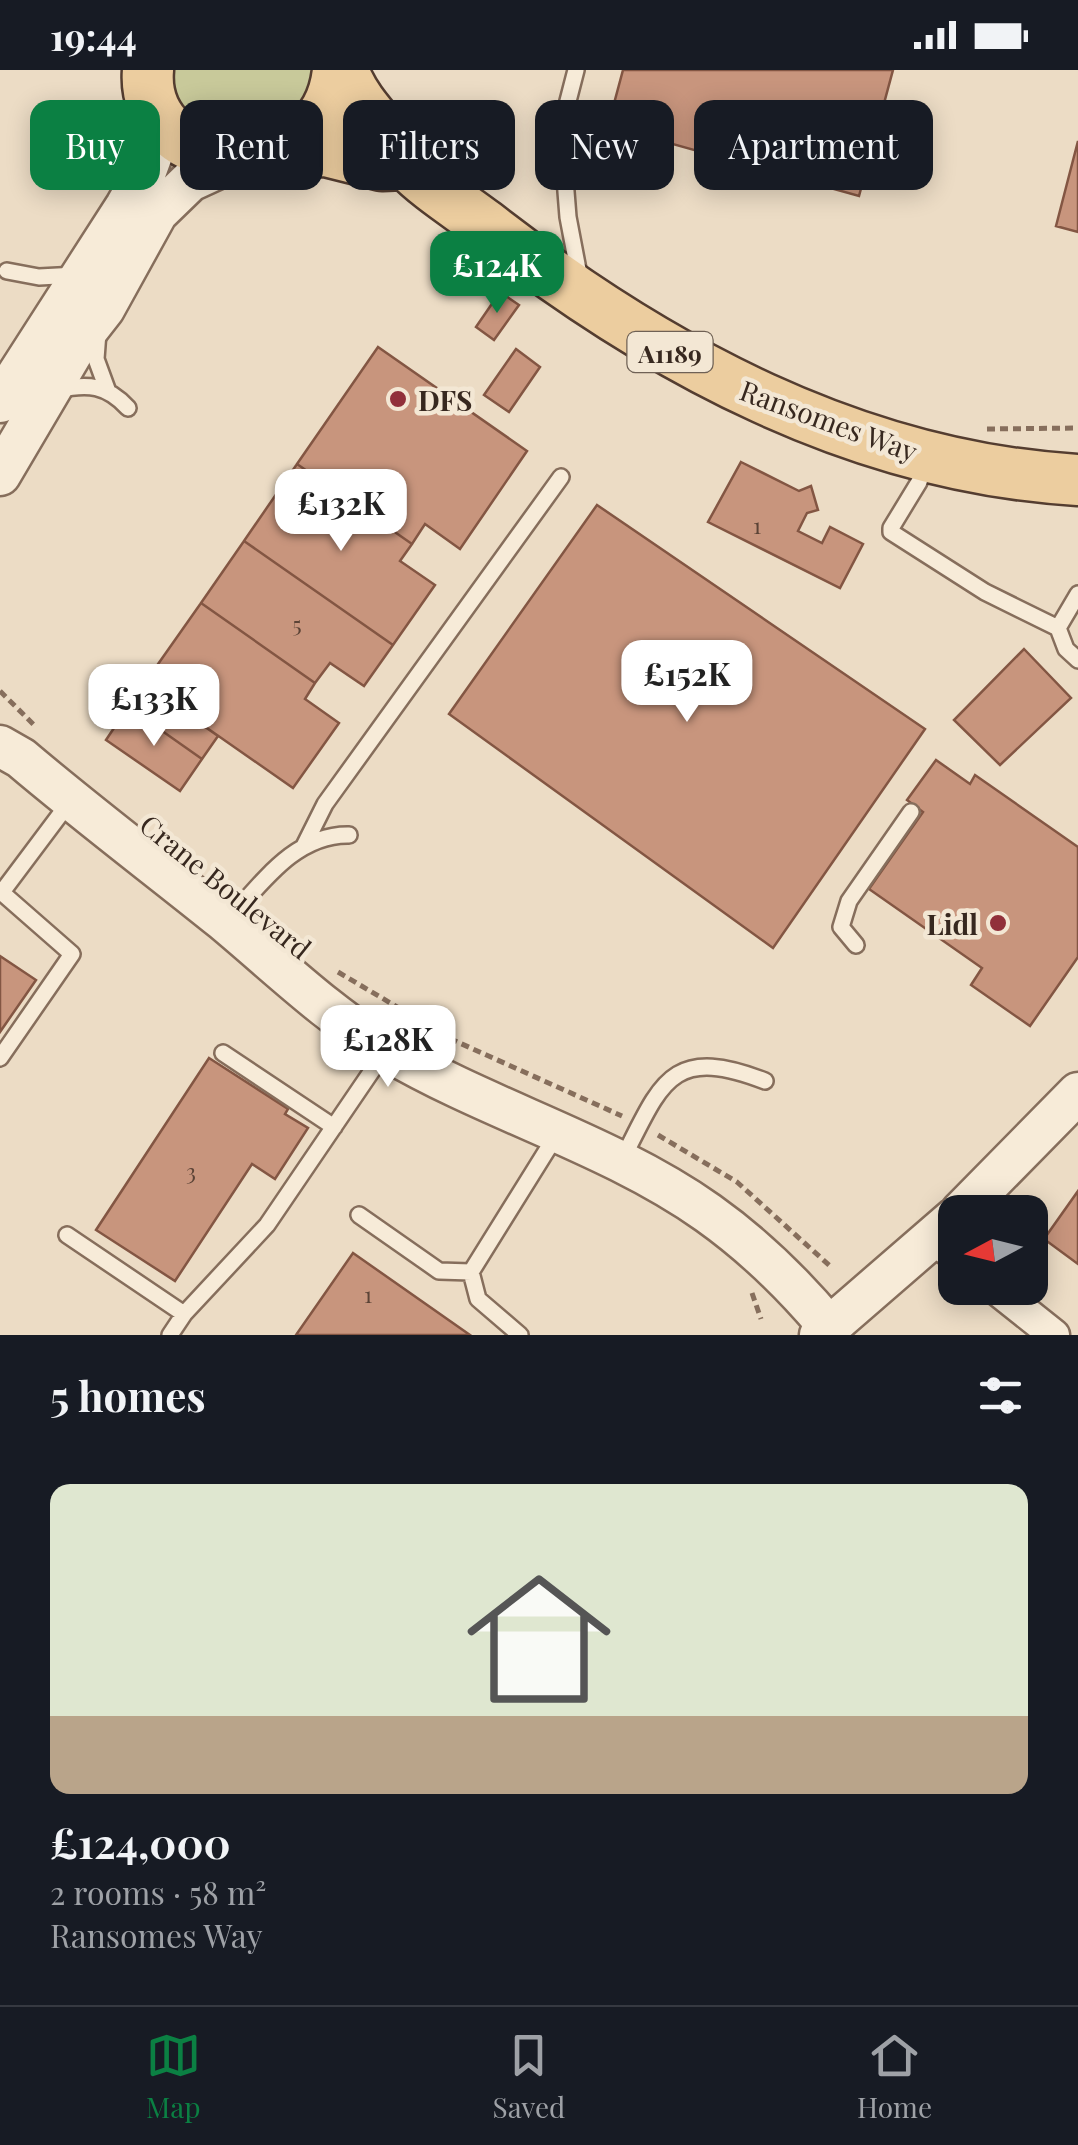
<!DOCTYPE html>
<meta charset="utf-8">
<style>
:root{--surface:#171b24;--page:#242831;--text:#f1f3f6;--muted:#9ea1a6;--line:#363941;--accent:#0b8043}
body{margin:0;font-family:"Playfair Display",serif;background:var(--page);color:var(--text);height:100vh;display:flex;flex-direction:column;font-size:38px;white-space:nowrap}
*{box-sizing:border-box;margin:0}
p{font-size:32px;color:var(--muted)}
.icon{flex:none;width:55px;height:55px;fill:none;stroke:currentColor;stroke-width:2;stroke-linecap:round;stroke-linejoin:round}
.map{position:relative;height:1265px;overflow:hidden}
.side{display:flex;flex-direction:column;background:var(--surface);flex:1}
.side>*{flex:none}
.top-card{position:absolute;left:30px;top:30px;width:1020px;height:90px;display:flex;gap:20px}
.needle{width:65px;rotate:263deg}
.fabs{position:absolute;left:938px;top:1125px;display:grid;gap:20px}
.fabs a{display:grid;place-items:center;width:110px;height:110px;border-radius:20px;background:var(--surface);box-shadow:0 5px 25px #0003;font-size:50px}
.price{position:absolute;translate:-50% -85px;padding:0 22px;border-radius:20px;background:#fff;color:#222;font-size:32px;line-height:65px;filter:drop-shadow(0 2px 5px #0008)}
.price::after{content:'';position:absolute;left:50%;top:60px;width:30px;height:22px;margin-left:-15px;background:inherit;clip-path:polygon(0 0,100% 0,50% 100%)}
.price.selected{background:var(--accent);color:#fff}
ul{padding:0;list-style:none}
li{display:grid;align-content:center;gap:20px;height:530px;padding:0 50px}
li span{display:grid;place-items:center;height:310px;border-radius:20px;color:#555}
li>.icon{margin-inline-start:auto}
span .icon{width:180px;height:180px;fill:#fffc;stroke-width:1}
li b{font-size:42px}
h2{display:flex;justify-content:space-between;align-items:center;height:120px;padding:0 50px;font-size:42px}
.tag{padding:0 35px;border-radius:20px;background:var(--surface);box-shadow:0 5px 25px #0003;font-size:35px;line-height:90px}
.tag.selected{background:var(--accent);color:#fff}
.status{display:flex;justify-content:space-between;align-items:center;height:70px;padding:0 50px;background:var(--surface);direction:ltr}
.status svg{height:28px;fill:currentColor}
.tabs{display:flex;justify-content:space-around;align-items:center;height:140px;border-top:2px solid var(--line);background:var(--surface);font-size:28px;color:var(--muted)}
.tabs a{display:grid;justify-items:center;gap:5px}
.tabs .selected{color:var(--accent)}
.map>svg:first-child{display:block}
.green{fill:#c8c99a}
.building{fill:#c8957d;stroke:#835643;stroke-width:2.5}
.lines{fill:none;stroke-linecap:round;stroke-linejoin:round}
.service-casing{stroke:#866e5c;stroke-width:20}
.minor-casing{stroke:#866e5c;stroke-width:35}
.tertiary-casing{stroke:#866e5c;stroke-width:45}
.primary-casing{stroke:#543d30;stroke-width:55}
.path{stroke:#866e5c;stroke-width:5;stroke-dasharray:8 5;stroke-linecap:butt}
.service{stroke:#f7ebd8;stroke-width:15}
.minor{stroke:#f7ebd8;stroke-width:30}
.tertiary{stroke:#f7ebd8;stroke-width:40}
.primary{stroke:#eccd9f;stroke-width:50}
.poi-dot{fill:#91303a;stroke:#f3e7d4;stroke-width:4}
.labels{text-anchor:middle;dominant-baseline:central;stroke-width:9;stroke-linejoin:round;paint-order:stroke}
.number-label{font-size:22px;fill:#5b4336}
.shield{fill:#f3e7d4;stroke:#6f6155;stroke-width:2.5}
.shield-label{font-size:25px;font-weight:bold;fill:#37281f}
.poi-label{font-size:28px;font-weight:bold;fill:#37281f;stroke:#f3e7d4;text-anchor:start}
.street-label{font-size:28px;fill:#37281f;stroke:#f3e7d4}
</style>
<div class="status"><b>19:44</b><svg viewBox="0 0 49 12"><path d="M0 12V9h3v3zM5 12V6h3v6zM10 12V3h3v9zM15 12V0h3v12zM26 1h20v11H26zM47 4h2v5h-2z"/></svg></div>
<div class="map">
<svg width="1078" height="1265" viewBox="0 0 1078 1265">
<rect width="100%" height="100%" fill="#ecdcc5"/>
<path class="green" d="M164,0h149l-3,19 -13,22 -19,17 -49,10 -45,-23z"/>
<path class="building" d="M623,0h270l-34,126 -251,-70z
M1078,71v91l-22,-6z
M500,222l19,13 -25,35 -18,-13z
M378,277l149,104 -67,98 -35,-25 -13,20 -115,-80z
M516,279l24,18 -31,45 -25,-17z
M741,392l58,29 12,-5 7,24 -11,3 -9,18 24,12 8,-16 33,17 -23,44 -132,-66z
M297,394l115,80 -12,17 35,24 -42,60 -149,-104z
M597,435l328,224 -152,219 -324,-234z
M244,471l149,104 -29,41 -34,-23 -15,20 -114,-80z
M201,533l114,80 -10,16 34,24 -46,65 -149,-104z
M1024,579l47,49 -71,67 -46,-45z
M144,614l74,52 -16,23 -74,-52z
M128,637l74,52 -22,32 -74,-51z
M936,690l34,24 5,-9 103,72v110l-48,69 -59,-41 11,-17 -113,-79 54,-77 -16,-12z
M0,886l36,24 -36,52z
M209,988l79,51 -3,5 23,14 -33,51 -23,-15 -77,117 -79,-51z
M1078,1121v73l-34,-25z
M353,1183l117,82h-174z"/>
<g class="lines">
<g class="service-casing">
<path id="service" d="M576,0l-15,58 7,89 12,63
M7,201l32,6 38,-2
M98,262l-2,27 11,30
M58,320c30,-7 49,-5 70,18
M926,391l-7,21 -28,46v4l94,60 73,36 8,21 12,11
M1058,558l20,-34
M304,776l21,-42 236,-327
M0,821l72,63 -72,104
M2,822l69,-92
M226,852c34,-36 68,-88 123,-87
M856,875l-15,-18 8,-26 62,-89
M223,983l111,74
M622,1090c39,-76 48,-116 143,-79
M359,1145l80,56 32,1
M67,1165l117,79
M170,1265l14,-21 83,-89 117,-172
M520,1265l-42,-36 -7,-27 86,-138"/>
</g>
<g class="minor-casing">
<path id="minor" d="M934,1169l21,17
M995,1218l59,47"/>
</g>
<g class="tertiary-casing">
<path id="tertiary" d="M0,332l126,-196 20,-35 18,-49
M0,405l79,-134 25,-32 53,-96 33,-32 50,-23
M0,676l21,12c66,56 135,108 202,162 54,45 106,96 167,132 103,60 220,92 318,161 45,32 87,73 122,115
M961,1142l117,-119
M820,1265l135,-117"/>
</g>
<g class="primary-casing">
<path id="primary" d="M148,0c-9,107 178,123 190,0
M343,0c9,25 25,43 42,63 8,10 13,22 22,31 22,23 53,42 78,61 172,134 371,242 593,255
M274,83l52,-2 56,14 24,-1"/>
</g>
<path class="path" d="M45,99l21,-24 53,-28
M987,359l91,-1
M0,621l35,35
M338,902l115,68 169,76
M658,1065l79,47 93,84
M752,1223l9,26"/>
<use href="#service" class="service"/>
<use href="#minor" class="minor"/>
<use href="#tertiary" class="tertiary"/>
<use href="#primary" class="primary"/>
</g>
<g class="poi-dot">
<circle cx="398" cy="329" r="10"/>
<circle cx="998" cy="853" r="10"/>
</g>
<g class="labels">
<g class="number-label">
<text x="757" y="455">1</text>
<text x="297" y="554">5</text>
<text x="191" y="1101">3</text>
<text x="368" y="1224">1</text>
</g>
<rect class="shield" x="627.5" y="262" width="85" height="40" rx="8"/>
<g class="shield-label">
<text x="670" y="282">A1189</text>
</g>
<g class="poi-label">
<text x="418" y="329">DFS</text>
<text x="978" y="853" text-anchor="end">Lidl</text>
</g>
<g class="street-label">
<text transform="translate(829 350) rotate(20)">Ransomes Way</text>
<text transform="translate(226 816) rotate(39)">Crane Boulevard</text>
</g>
</g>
</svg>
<div class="fabs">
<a><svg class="needle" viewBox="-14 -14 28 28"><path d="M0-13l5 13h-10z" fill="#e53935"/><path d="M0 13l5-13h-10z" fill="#9ea1a6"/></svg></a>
</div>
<b class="price selected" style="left:497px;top:246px">£124K</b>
<b class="price" style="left:341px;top:484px">£132K</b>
<b class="price" style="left:687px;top:655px">£152K</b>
<b class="price" style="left:154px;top:679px">£133K</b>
<b class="price" style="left:388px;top:1020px">£128K</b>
<div class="top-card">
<a class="tag selected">Buy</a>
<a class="tag">Rent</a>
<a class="tag">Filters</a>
<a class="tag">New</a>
<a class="tag">Apartment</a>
</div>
</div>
<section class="side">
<h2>5 homes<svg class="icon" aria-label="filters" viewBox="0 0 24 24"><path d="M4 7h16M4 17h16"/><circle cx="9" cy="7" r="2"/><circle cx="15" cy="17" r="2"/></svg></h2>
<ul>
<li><span style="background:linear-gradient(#dfe7d0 75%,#b9a48a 0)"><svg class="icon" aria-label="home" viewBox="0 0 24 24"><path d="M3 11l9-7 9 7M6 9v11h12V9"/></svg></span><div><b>£124,000</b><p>2 rooms · 58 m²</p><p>Ransomes Way</p></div></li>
</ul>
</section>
<nav class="tabs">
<a class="selected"><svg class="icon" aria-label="map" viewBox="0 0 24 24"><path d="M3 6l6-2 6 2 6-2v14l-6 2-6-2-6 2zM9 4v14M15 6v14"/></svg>Map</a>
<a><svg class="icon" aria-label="saved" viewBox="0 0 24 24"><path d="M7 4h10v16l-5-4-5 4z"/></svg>Saved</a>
<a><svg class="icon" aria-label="home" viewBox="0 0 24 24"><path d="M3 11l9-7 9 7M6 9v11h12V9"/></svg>Home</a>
</nav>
